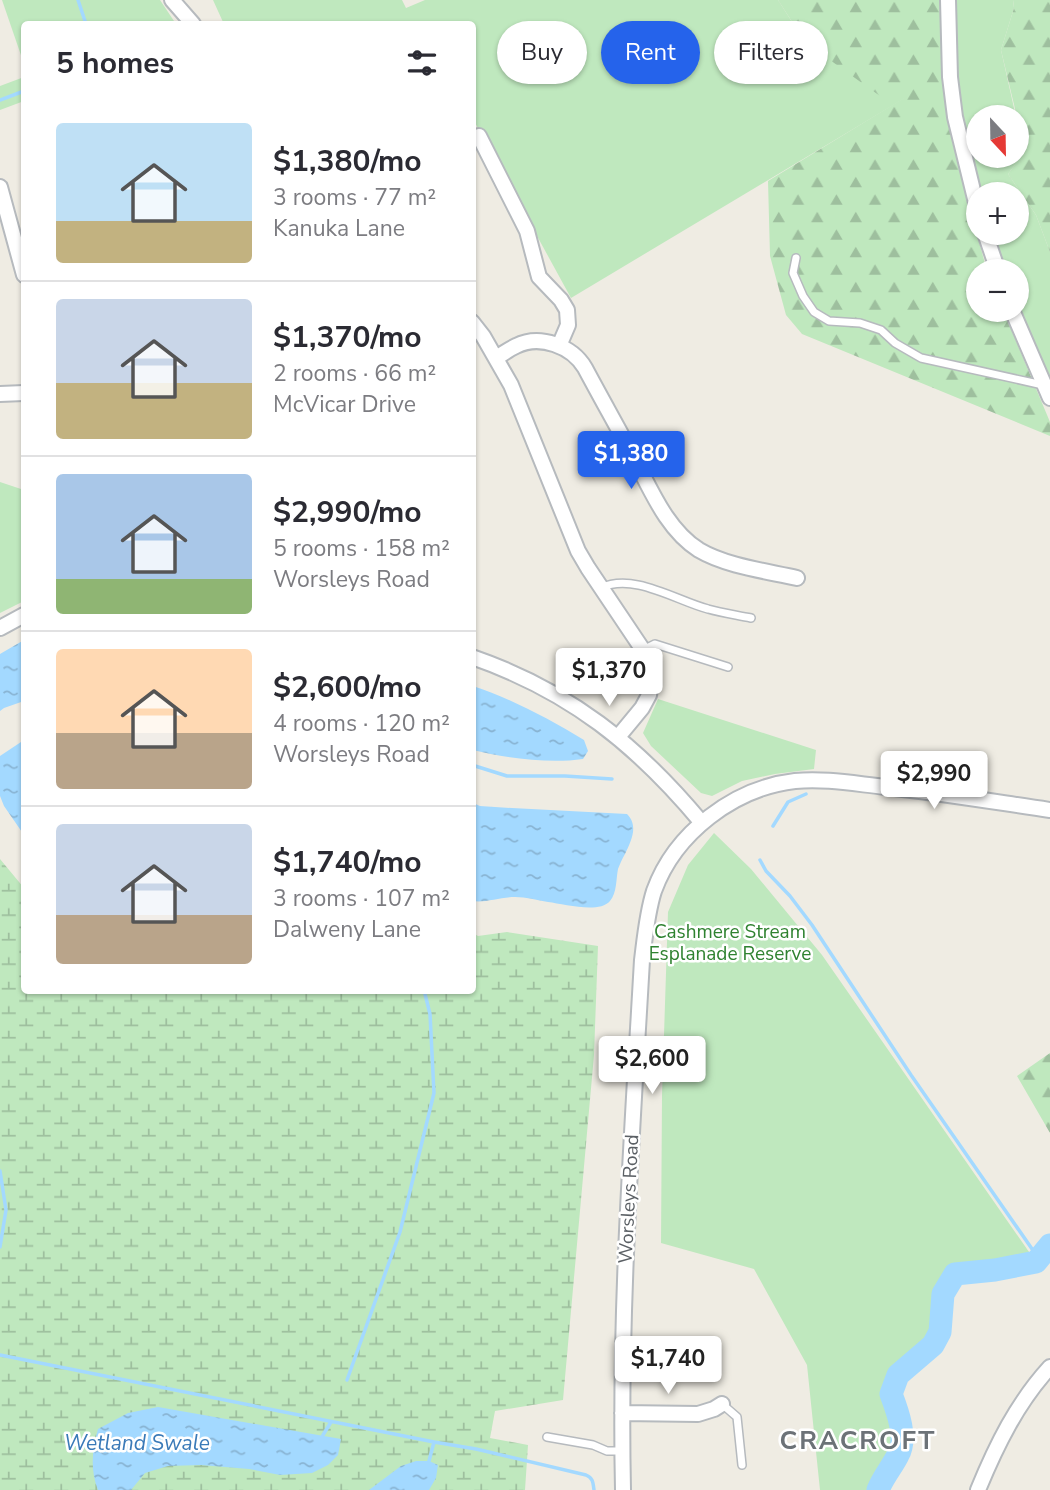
<!DOCTYPE html>
<meta charset="utf-8">
<style>
:root{--surface:#fff;--page:#f7f7f7;--text:#2b2b33;--muted:#7c7c81;--line:#e1e1e2;--accent:#2563eb}
body{margin:0;font-family:"Nunito Sans",sans-serif;background:var(--page);color:var(--text);height:100vh;display:flex;flex-direction:column;font-size:26px;white-space:nowrap}
*{box-sizing:border-box;margin:0}
p{font-size:23px;color:var(--muted)}
.icon{flex:none;width:38px;height:38px;fill:none;stroke:currentColor;stroke-width:2;stroke-linecap:round;stroke-linejoin:round}
.map{position:relative;flex:1;overflow:hidden}
.panel{position:absolute;left:21px;top:21px;width:455px;height:973px;display:flex;flex-direction:column;background:var(--surface);border-radius:7px;box-shadow:0 2px 5px #0004}
.panel>*{flex:none}
.guide{position:absolute;left:497px;top:21px;width:448px;height:63px;display:flex;gap:14px}
.needle{width:46px;rotate:158deg}
.fabs{position:absolute;left:966px;top:105px;display:grid;gap:14px}
.fabs a{display:grid;place-items:center;width:63px;height:63px;border-radius:50%;background:var(--surface);box-shadow:0 2px 5px #0004;font-size:35px}
.price{position:absolute;translate:-50% -60px;padding:0 16px;border-radius:7px;background:#fff;color:#222;font-size:23px;line-height:46px;filter:drop-shadow(0 2px 4px #0008)}
.price::after{content:'';position:absolute;left:50%;top:42px;width:21px;height:16px;margin-left:-10px;background:inherit;clip-path:polygon(0 0,100% 0,50% 100%)}
.price.selected{background:var(--accent);color:#fff}
ul{padding:0;list-style:none}
li{display:flex;align-items:center;gap:21px;height:175px;padding:0 35px}
li+li{border-top:2px solid var(--line)}
li span{display:grid;place-items:center;flex:none;width:196px;height:140px;border-radius:7px;color:#555}
li>.icon{margin-inline-start:auto}
span .icon{width:84px;height:84px;fill:#fffc;stroke-width:1}
li b{font-size:30px}
h2{display:flex;justify-content:space-between;align-items:center;height:84px;padding:0 35px;font-size:30px}
.chip{padding:0 24px;border-radius:32px;background:var(--surface);box-shadow:0 2px 5px #0004;font-size:24px;line-height:63px}
.chip.selected{background:var(--accent);color:#fff}
.map>svg:first-child{display:block}
.green{fill:#bfe8be}
.forest{fill:url(#forest-firs)}
.wetland{fill:url(#wetland-marsh)}
.water{fill:url(#water-ripples)}
.lines{fill:none;stroke-linecap:round;stroke-linejoin:round}
.stream{stroke:#a3d9ff;stroke-width:3.5}
.river{stroke:#a3d9ff;stroke-width:23}
.service-casing{stroke:#b6babe;stroke-width:10}
.minor-casing{stroke:#b6babe;stroke-width:18}
.service{stroke:#fff;stroke-width:7}
.minor{stroke:#fff;stroke-width:14}
.labels{text-anchor:middle;dominant-baseline:central;stroke-width:5;stroke-linejoin:round;paint-order:stroke}
.park-label{font-size:19px;fill:#2f8230;stroke:#fff}
.street-label{font-size:19px;fill:#5b6065;stroke:#fff}
.water-label{font-size:21px;font-style:italic;fill:#3a7ab8;stroke:#fff}
.district-label{font-size:26px;font-weight:bold;letter-spacing:2px;fill:#6c7277;stroke:#fff}
</style>
<div class="map">
<svg width="1050" height="1490" viewBox="0 0 1050 1490">
<defs>
<pattern id="forest-firs" width="22" height="20" patternUnits="userSpaceOnUse" patternTransform="scale(1.75)"><rect width="22" height="20" fill="#bfe8be"/><path d="M5 1l3.5 6h-7zM16 11l3.5 6h-7z" fill="#9ebf9e"/></pattern>
<pattern id="wetland-marsh" width="20" height="14" patternUnits="userSpaceOnUse" patternTransform="scale(1.75)"><rect width="20" height="14" fill="#bfe8be"/><path d="M1 5h8M5 5V1M11 12h8M15 12V8" fill="none" stroke="#9ebf9e"/></pattern>
<pattern id="water-ripples" width="26" height="14" patternUnits="userSpaceOnUse" patternTransform="scale(1.75)"><rect width="26" height="14" fill="#a3d9ff"/><path d="M2 4q2-2 4 0t4 0M15 11q2-2 4 0t4 0" fill="none" stroke="#88b3d2"/></pattern>
</defs>
<rect width="100%" height="100%" fill="#efece3"/>
<path class="green" d="M2,0h158l16,24h-152v40z
M213,0h189l4,8 19,-8h353l27,42 100,56 -334,200 -98,-179 -1,-95h-246l-3,-2z
M948,0h65l1,8 -13,42 15,67h-38v39h39v-37l8,33 -17,22 28,41 14,37v143l-33,-85v-39h-19l-13,-38h32v-39h-39l-23,-77z
M24,77v24l-24,9v-24z
M0,482l24,8v111l-24,12z
M658,699l158,51 -2,19 -39,5 -33,7 -30,15 -11,-3 -50,-47 -8,-13z
M714,833l37,36 71,86 214,307 -41,8 -40,5 -12,19 -3,38 -7,13 -35,30 -7,18c6,17 17,45 7,62 -6,12 -15,22 -20,35h-58l-13,-125 -53,-96 -93,-26 1,-147 6,-184 20,-47z"/>
<path class="forest" d="M778,0h162v32l13,113 34,126h-9v39h25l47,112v14l-248,-102 -16,-19 -16,-59 -2,-75 136,-83 -24,-2 -75,-54z
M1013,0h37v252l-14,-37 -28,-41 17,-23 -24,-101 13,-42z
M1050,1053v80l-33,-57z"/>
<path class="wetland" d="M0,859l24,29v102h448l1,-57 5,3 29,-4 91,14 -4,109 -31,345 -68,11 -5,27 38,7 -3,45h-525z"/>
<path class="water" d="M24,640v61l-20,7 -4,3v-57z
M473,686c39,13 76,33 111,54l4,11 -5,8c-34,5 -78,-1 -110,-9z
M24,740v95l-20,-29 -4,-10v-40z
M473,803l7,3 32,2 115,6c12,12 4,27 -2,40 -3,5 -5,10 -7,15 -2,10 -1,24 -8,32 -11,13 -46,3 -62,1 -11,-2 -22,-5 -33,-5 -14,0 -30,6 -42,4z
M158,1407l183,32 -3,16 -10,10 -16,8 -32,2 -31,-6 -48,-4 -33,1 -23,7 -14,17h-33c-8,-20 -6,-41 0,-61l30,-16z
M416,1461h13l9,4 -2,13 -7,12h-60l32,-24z"/>
<g class="lines">
<path class="stream" d="M78,0l8,24
M0,100l24,-9
M472,765l35,11h58l47,3
M773,826l15,-24 18,-8
M760,860l6,11 24,25 22,29 99,150 128,184
M0,1171l6,39 -6,37
M0,1355l434,87 42,7 110,26c7,3 7,7 8,15
M347,1380l53,-148 34,-139 -4,-79 -6,-24
M323,1435l8,-13
M429,1461l5,-19"/>
<path class="river" d="M878,1490c5,-13 14,-23 20,-35 10,-17 -1,-45 -7,-61l7,-19 35,-30 7,-13 3,-38 12,-20 40,-4 41,-8 14,-17"/>
<g class="service-casing">
<path id="service" d="M796,258l-3,15 10,23 11,16 15,9 31,2 21,7 14,13 26,15 122,27
M601,588c32,-16 76,13 107,21 14,4 29,6 43,9
M643,650l12,-6 73,23
M722,1404l15,13 5,48
M547,1437l46,8 14,6h15"/>
</g>
<g class="minor-casing">
<path id="minor" d="M172,0l21,24
M948,0l2,77 5,40 23,94
M479,136l48,95 12,46 22,23 6,10 1,15 -9,21
M0,187l24,88
M985,233l13,38
M1012,310l38,88
M472,322l11,14 28,49 67,166 10,17 55,82 8,15 2,10 -4,20 -7,13 -24,29
M496,358c7,-4 13,-9 20,-12 24,-12 56,0 69,22 16,30 33,60 49,90 17,32 33,72 65,92 27,16 67,21 98,28
M0,394l24,-1
M0,628l24,-13
M472,657c98,34 165,88 230,166
M622,1413l76,1 16,-5 8,-5
M623,1490c-4,-177 9,-354 19,-530 3,-24 5,-47 12,-69 21,-58 80,-103 141,-110 30,-3 61,3 91,6 55,6 109,15 164,23
M978,1490c18,-44 39,-87 72,-123"/>
</g>
<use href="#service" class="service"/>
<use href="#minor" class="minor"/>
</g>
<g class="labels">
<g class="park-label">
<text x="730" y="932">Cashmere Stream<tspan x="730" dy="22">Esplanade Reserve</tspan></text>
</g>
<g class="street-label">
<text transform="translate(629 1199) rotate(-87)">Worsleys Road</text>
</g>
<g class="water-label">
<text x="137" y="1443">Wetland Swale</text>
</g>
<g class="district-label">
<text x="858" y="1440">CRACROFT</text>
</g>
</g>
</svg>
<div class="fabs">
<a><svg class="needle" viewBox="-14 -14 28 28"><path d="M0-13l5 13h-10z" fill="#e53935"/><path d="M0 13l5-13h-10z" fill="#7c7c81"/></svg></a>
<a>+</a>
<a>−</a>
</div>
<b class="price selected" style="left:631px;top:491px">$1,380</b>
<b class="price" style="left:609px;top:708px">$1,370</b>
<b class="price" style="left:934px;top:811px">$2,990</b>
<b class="price" style="left:652px;top:1096px">$2,600</b>
<b class="price" style="left:668px;top:1396px">$1,740</b>
<div class="guide">
<a class="chip">Buy</a>
<a class="chip selected">Rent</a>
<a class="chip">Filters</a>
</div>
<section class="panel">
<h2>5 homes<svg class="icon" aria-label="filters" viewBox="0 0 24 24"><path d="M4 7h16M4 17h16"/><circle cx="9" cy="7" r="2"/><circle cx="15" cy="17" r="2"/></svg></h2>
<ul>
<li><span style="background:linear-gradient(#bfe0f5 70%,#c2b280 0)"><svg class="icon" aria-label="home" viewBox="0 0 24 24"><path d="M3 11l9-7 9 7M6 9v11h12V9"/></svg></span><div><b>$1,380/mo</b><p>3 rooms · 77 m²</p><p>Kanuka Lane</p></div></li>
<li><span style="background:linear-gradient(#c9d6e8 60%,#c2b280 0)"><svg class="icon" aria-label="home" viewBox="0 0 24 24"><path d="M3 11l9-7 9 7M6 9v11h12V9"/></svg></span><div><b>$1,370/mo</b><p>2 rooms · 66 m²</p><p>McVicar Drive</p></div></li>
<li><span style="background:linear-gradient(#a9c7e8 75%,#8fb573 0)"><svg class="icon" aria-label="home" viewBox="0 0 24 24"><path d="M3 11l9-7 9 7M6 9v11h12V9"/></svg></span><div><b>$2,990/mo</b><p>5 rooms · 158 m²</p><p>Worsleys Road</p></div></li>
<li><span style="background:linear-gradient(#ffd9b3 60%,#b9a48a 0)"><svg class="icon" aria-label="home" viewBox="0 0 24 24"><path d="M3 11l9-7 9 7M6 9v11h12V9"/></svg></span><div><b>$2,600/mo</b><p>4 rooms · 120 m²</p><p>Worsleys Road</p></div></li>
<li><span style="background:linear-gradient(#c9d6e8 65%,#b9a48a 0)"><svg class="icon" aria-label="home" viewBox="0 0 24 24"><path d="M3 11l9-7 9 7M6 9v11h12V9"/></svg></span><div><b>$1,740/mo</b><p>3 rooms · 107 m²</p><p>Dalweny Lane</p></div></li>
</ul>
</section>
</div>
